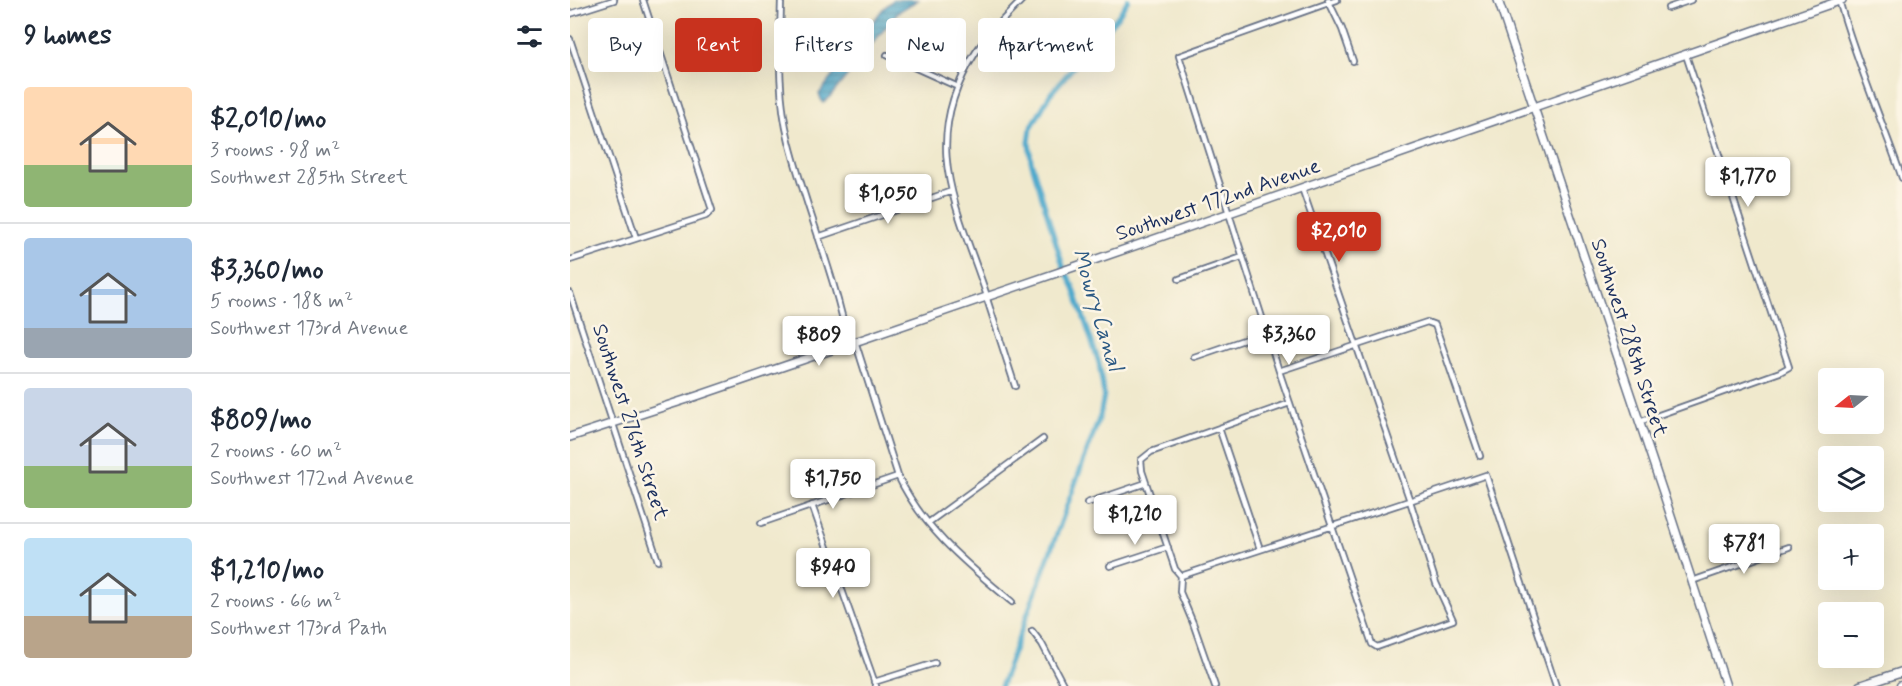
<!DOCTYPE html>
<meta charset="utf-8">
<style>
:root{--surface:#fff;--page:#f2f2f3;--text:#1f2937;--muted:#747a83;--line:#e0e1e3;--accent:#c8321e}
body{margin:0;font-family:Mynerve,sans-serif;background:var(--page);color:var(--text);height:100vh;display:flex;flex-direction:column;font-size:22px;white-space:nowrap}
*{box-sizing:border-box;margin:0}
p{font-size:20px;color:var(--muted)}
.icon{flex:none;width:33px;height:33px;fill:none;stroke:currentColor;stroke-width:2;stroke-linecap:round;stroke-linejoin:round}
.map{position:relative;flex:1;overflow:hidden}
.drawer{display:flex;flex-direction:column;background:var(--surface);width:570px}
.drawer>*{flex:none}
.top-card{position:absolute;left:18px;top:18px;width:570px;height:54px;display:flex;gap:12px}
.needle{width:39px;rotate:252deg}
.fabs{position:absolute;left:1248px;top:368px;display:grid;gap:12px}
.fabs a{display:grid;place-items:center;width:66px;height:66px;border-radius:6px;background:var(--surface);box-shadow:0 6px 24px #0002;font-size:30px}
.price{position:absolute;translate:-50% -51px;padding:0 14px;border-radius:6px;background:#fff;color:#222;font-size:20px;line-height:39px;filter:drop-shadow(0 2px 3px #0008)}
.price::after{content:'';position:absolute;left:50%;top:36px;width:18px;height:14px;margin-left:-9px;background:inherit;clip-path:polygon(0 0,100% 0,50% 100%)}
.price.selected{background:var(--accent);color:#fff}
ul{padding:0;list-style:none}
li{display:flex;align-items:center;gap:18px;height:150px;padding:0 24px}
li+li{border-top:2px solid var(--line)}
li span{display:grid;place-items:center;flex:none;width:168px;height:120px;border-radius:6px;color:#555}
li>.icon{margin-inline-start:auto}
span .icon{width:72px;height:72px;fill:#fffc;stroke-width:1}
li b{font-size:26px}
h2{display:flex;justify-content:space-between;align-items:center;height:72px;padding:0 24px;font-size:26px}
.pill{padding:0 21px;border-radius:6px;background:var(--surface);box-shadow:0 6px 24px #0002;font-size:21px;line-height:54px}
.pill.selected{background:var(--accent);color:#fff}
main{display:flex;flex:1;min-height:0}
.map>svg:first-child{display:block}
.water{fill:url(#water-rules);stroke:#346c95;stroke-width:1.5}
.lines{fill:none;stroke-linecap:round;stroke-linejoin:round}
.canal{stroke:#4ea9cc;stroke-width:5}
.street-casing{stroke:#667085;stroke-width:8}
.secondary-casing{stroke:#667085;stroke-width:10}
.highway-casing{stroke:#667085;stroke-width:11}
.street{stroke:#fff;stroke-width:4.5}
.secondary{stroke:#fff;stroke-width:7}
.highway{stroke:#fff;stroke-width:8}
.labels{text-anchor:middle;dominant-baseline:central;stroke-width:5;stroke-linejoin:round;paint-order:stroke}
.street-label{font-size:21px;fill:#1b2f5e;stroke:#fcf5e5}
.water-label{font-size:22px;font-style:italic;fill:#2d5a84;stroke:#fcf5e5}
</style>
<main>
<section class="drawer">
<h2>9 homes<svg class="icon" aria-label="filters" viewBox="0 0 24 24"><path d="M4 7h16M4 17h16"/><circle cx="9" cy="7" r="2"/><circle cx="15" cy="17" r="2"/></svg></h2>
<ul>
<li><span style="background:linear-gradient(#ffd9b3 65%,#8fb573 0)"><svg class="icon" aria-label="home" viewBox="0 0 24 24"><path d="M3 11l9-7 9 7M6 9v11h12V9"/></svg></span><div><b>$2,010/mo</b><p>3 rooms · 98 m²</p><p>Southwest 285th Street</p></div></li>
<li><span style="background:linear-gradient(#a9c7e8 75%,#9aa5b1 0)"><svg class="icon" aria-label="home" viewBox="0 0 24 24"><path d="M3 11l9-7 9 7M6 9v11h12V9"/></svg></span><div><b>$3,360/mo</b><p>5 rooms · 188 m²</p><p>Southwest 173rd Avenue</p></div></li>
<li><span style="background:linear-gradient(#c9d6e8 65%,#8fb573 0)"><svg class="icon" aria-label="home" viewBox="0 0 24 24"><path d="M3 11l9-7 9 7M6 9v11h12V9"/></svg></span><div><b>$809/mo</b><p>2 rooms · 60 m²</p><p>Southwest 172nd Avenue</p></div></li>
<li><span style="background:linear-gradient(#bfe0f5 65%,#b9a48a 0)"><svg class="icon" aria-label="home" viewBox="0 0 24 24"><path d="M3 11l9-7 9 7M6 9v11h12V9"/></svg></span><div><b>$1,210/mo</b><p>2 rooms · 66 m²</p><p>Southwest 173rd Path</p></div></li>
</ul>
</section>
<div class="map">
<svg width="1332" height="686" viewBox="0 0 1332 686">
<defs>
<pattern id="water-rules" width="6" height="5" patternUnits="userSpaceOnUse" patternTransform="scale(1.5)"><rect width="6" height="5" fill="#4ea9cc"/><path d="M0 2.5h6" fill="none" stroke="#408aa9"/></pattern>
</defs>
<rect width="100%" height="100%" fill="#fcf5e5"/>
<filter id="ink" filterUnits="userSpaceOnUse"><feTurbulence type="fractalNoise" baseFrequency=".0167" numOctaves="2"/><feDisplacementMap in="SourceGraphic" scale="12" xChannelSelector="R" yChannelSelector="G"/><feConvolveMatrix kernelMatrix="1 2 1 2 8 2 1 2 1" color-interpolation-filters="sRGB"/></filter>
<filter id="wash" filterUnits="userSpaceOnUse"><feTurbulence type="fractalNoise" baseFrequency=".008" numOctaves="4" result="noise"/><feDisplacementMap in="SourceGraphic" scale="24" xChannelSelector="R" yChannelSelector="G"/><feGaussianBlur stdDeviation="1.35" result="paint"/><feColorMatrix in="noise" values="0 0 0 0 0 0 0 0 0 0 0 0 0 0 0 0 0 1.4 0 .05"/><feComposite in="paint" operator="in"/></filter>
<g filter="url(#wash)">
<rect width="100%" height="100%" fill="#f0e9cd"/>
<path class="water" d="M323,0h25l-20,12 -68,85 -7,6 -4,-9 63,-84z"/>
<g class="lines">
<path class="canal" d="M431,686l99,-270 4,-21 -5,-32 -26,-77 -10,-20 -32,-105 -2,-19 2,-14 20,-35 67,-77 10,-16"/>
</g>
</g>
<g filter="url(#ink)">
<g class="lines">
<g class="street-casing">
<path id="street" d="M211,0c-1,47 -4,95 8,141 17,68 46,134 59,202
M758,0l14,29 11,32
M1269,0c17,61 42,118 63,178
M1098,8l23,-8
M0,14l44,-14
M210,34l56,6
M0,39l66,199
M317,55l69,31
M732,188l108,313 26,82 17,37 -76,27 -5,-3 -93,-273 -100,-315 158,-56
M248,237l134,-46
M0,260l136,-44 6,-6 -69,-210
M609,279l63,-22
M0,293l88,268
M416,296l29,90
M417,296c-30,-90 -69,-154 -11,-244 12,-19 31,-36 46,-52
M285,341l43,135c26,54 69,88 114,126
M624,357l73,-25
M709,371l148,-49 8,3 45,131
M1069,422l141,-50 9,-5 -103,-312
M649,428l41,121
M517,503l59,-20
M242,505l64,181
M191,523l137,-47
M358,523l115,-84
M540,566l58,-19
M611,576c101,-34 204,-66 305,-101l70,211
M1122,581l97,-34
M462,631l10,13 22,42
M304,682l61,-19
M645,686l-22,-63 -13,-31 1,-16 -6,-7 -33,-98 -1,-11 10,-8 139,-49"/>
</g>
<g class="secondary-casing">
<path id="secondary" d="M928,0l166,495 62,191
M0,437l127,-41 374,-128 771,-268"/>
</g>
<g class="highway-casing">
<path id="highway" d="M1290,686l42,-14
M1331,686h1"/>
</g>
<use href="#street" class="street"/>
<use href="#secondary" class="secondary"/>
<use href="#highway" class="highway"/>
</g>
</g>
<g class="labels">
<g class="street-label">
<text transform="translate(648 200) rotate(-19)">Southwest 172nd Avenue</text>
<text transform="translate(1059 338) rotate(72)">Southwest 288th Street</text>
<text transform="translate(60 422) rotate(72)">Southwest 276th Street</text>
</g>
<g class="water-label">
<text transform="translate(527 310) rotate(73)">Mowry Canal</text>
</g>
</g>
</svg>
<div class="fabs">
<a><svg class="needle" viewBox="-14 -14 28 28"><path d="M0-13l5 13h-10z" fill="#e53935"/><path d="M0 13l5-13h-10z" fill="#747a83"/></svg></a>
<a><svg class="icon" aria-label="layers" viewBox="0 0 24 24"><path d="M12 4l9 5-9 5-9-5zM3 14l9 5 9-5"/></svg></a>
<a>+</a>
<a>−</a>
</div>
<b class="price" style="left:1178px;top:208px">$1,770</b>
<b class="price" style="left:318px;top:225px">$1,050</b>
<b class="price selected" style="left:769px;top:263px">$2,010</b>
<b class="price" style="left:719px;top:366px">$3,360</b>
<b class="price" style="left:249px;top:367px">$809</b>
<b class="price" style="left:263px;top:510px">$1,750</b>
<b class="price" style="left:565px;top:546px">$1,210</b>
<b class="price" style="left:1174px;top:575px">$781</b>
<b class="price" style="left:263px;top:599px">$940</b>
<div class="top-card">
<a class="pill">Buy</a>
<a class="pill selected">Rent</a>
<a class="pill">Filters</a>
<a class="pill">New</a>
<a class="pill">Apartment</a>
</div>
</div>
</main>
